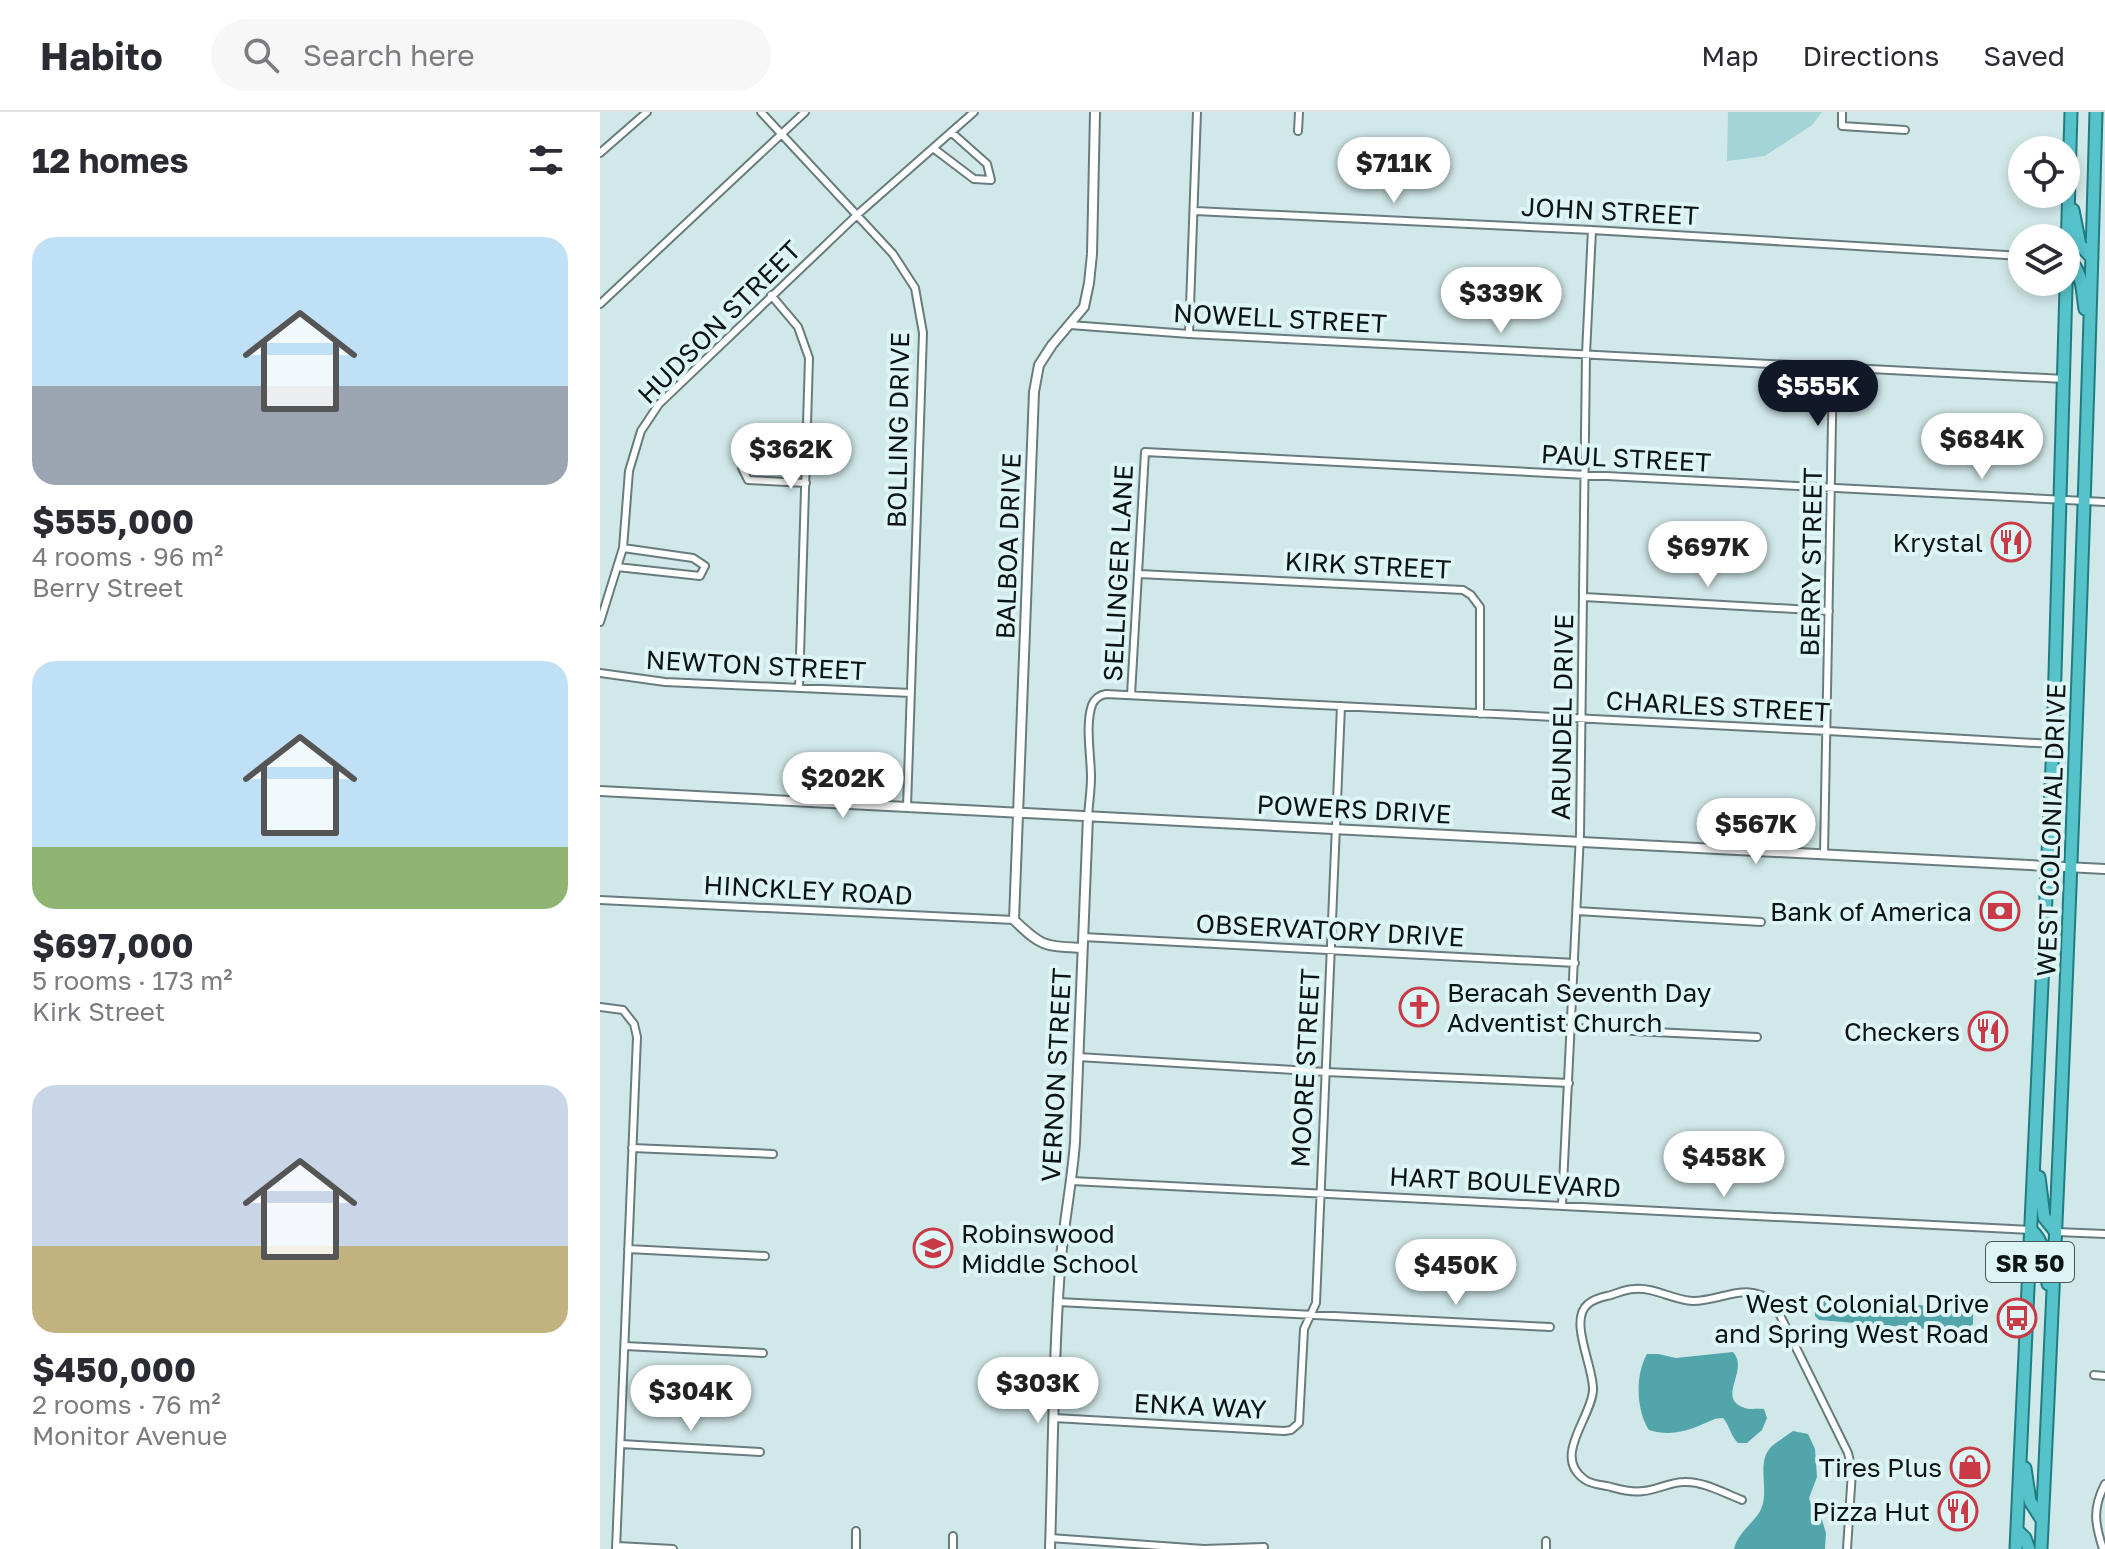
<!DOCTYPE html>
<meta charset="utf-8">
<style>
:root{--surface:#fff;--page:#f7f7f7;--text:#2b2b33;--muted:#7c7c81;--line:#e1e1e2;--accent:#111827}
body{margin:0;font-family:"Golos Text",sans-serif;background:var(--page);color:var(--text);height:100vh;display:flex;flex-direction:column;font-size:30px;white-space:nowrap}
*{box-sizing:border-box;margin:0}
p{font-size:26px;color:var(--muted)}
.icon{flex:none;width:44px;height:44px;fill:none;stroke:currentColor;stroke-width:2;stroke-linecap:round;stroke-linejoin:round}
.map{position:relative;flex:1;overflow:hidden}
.drawer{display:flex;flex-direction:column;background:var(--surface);width:600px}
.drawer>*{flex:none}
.fabs{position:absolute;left:1408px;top:24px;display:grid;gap:16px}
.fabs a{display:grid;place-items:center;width:72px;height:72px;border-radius:50%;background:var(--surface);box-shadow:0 4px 12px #0003;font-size:40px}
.price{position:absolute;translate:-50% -68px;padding:0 18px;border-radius:28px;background:#fff;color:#222;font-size:26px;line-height:52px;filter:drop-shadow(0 2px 4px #0008)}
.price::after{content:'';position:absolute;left:50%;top:48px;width:24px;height:18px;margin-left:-12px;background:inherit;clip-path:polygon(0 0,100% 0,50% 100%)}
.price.active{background:var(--accent);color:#fff}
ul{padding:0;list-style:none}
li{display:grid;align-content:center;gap:16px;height:424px;padding:0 32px}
li span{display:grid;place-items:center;height:248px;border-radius:24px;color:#555}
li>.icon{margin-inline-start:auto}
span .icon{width:144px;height:144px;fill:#fffc;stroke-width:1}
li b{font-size:34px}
h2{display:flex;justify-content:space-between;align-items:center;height:96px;padding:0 32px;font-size:34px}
header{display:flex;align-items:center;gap:48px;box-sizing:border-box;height:112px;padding:0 40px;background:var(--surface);border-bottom:2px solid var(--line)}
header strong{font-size:38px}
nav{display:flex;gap:44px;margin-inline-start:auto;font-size:28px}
.search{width:560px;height:72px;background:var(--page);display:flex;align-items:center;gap:20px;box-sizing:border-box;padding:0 28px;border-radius:44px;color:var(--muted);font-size:30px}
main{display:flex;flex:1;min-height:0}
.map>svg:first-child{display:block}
.green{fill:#a3d4d7}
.water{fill:#52a6ab}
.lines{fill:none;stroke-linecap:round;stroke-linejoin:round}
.minor-casing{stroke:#687c7d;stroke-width:10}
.tertiary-casing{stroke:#687c7d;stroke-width:12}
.trunk-casing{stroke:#207c81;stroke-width:15}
.minor{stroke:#fff;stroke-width:6}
.tertiary{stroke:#fff;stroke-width:8}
.trunk{stroke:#56c3ca;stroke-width:11}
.labels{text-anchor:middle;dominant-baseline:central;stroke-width:8;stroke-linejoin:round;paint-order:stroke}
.shield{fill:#def5f6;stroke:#4b5858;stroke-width:2}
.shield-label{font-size:24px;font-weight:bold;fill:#0c1414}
.street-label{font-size:26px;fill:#0c1414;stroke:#def5f6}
.poi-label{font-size:26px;fill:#0c1414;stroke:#def5f6;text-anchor:end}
</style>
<header>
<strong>Habito</strong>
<div class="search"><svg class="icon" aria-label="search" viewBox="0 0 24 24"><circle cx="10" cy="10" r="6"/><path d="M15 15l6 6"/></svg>Search here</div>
<nav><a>Map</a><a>Directions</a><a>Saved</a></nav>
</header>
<main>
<section class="drawer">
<h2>12 homes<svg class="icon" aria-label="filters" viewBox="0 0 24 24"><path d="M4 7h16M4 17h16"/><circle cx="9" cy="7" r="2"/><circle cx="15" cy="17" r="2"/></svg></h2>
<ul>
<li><span style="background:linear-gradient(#bfe0f5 60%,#9aa5b1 0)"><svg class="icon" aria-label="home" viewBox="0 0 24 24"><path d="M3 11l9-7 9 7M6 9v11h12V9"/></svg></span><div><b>$555,000</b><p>4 rooms · 96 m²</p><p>Berry Street</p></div></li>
<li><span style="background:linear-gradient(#bfe0f5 75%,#8fb573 0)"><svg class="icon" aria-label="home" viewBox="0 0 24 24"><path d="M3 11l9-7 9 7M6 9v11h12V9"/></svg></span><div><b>$697,000</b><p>5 rooms · 173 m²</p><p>Kirk Street</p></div></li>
<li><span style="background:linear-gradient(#c9d6e8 65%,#c2b280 0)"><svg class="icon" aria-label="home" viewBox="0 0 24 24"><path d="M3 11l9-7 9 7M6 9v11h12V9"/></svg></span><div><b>$450,000</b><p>2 rooms · 76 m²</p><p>Monitor Avenue</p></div></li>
</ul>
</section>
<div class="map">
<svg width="1505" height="1437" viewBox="0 0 1505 1437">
<rect width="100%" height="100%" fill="#d1e8e9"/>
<path class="green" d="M1128,0h94l-10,13 -47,31 -38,5z"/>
<path class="water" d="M1231,1186l137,11 5,4v11l-10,8 -144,-12 -4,-4v-10l4,-6z
M1133,1240c17,18 -18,47 12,56 5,2 13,0 19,1l3,9 -5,12 -15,13h-9c-8,-8 -8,-17 -15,-25 -9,0 -12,3 -20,6 -18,8 -35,12 -54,6 -13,-20 -14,-55 -2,-76h11l18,4z
M1193,1319l15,3 7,15 2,28 -8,21 3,10 10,12 4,13 -1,16h-91c4,-16 16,-23 25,-36 13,-21 -5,-50 13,-67 6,-5 14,-10 21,-15z"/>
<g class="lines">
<g class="minor-casing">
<path id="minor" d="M161,0l132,142 22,34 8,45 -16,474
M1242,0v14l63,4
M698,19l1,-19
M333,36l41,31 17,1 -4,-16 -36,-32
M0,41l47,-41
M595,99l397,19 430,26
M171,183l27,32 11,31 -10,330
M0,192l205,-192
M470,213l119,9 875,45
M589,222l8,-222
M206,371l-58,-3 -6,-12 6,-9 58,1
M17,455l83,9 5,-10 -12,-8 -70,-10
M539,462l324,16 8,5 9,12v107
M984,485l245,14
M0,510l23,-74 6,-77 12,-40 18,-27 199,-190 116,-102
M0,561l65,9 246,11
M531,583l14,-243 960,50
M488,704c1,-13 3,-26 3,-39 0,-21 -6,-52 1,-72 3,-7 7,-10 14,-11l722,37 225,13
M1224,742l9,-487
M0,788l414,20
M977,799l184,11
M483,825l492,26
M0,895l23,3 11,14 3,13 -21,512
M972,916l185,9
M478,945l248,15 243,11
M32,1036l141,6
M472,1069l959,49
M962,1093l18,-371 6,-480 6,-124
M1457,1120l48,2
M28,1137l137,7
M458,1190l492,25
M25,1234l138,7
M1494,1263l11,1
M454,1306l230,13 7,-1 8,-7 5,-94 12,-26 25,-597
M21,1332l139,8
M1142,1388c-18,-7 -39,-19 -58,-18 -14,0 -27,8 -41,9 -12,2 -24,-2 -36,-5 -7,-1 -17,-2 -23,-7 -32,-23 8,-62 9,-89 1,-23 -25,-70 -5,-86 7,-6 15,-7 23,-9 7,-2 15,-6 23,-6 20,-2 39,11 59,12 30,0 53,-21 81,2l74,150 4,18 -5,78
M450,1426l154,11 60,-2
M17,1434l56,3
M256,1437v-18
M353,1437v-13
M946,1437v-8
M1503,1437c-8,-25 -11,-40 2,-65"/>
</g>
<g class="tertiary-casing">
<path id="tertiary" d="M0,679l1505,78
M482,836c-38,-2 -40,-1 -68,-28l20,-528 5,-27 13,-20 32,-38 5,-24 3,-29 3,-142
M450,1437c3,-93 3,-187 10,-280 3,-43 12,-85 15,-127l13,-326"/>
</g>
<g class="trunk-casing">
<path id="trunk" d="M1473,98l7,35 12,13
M1467,146c16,12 15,33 18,51
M1439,1065l5,40 11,14
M1431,1118c16,14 14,35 17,54
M1425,1356l5,33 12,19
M1417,1418l8,8 4,11
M1416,1437l37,-805 18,-632
M1441,1437c23,-479 42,-958 55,-1437"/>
</g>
<use href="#minor" class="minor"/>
<use href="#tertiary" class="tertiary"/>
<use href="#trunk" class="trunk"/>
</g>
<defs>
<g id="restaurant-ring" transform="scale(2)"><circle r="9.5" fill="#def5f6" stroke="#ca3a46" stroke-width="1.5"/><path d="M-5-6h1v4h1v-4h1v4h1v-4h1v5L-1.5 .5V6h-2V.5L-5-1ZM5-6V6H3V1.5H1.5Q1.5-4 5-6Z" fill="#ca3a46"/></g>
<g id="bank-ring" transform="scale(2)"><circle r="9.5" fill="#def5f6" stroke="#ca3a46" stroke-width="1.5"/><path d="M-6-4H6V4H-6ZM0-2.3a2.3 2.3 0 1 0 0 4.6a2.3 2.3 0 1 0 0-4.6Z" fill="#ca3a46"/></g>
<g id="church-ring" transform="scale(2)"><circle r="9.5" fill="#def5f6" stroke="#ca3a46" stroke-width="1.5"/><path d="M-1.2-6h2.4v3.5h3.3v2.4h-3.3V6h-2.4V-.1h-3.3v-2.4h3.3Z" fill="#ca3a46"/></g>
<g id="school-ring" transform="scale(2)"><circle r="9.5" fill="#def5f6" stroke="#ca3a46" stroke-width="1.5"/><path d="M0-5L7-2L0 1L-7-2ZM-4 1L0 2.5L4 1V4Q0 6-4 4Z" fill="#ca3a46"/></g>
<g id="bus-ring" transform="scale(2)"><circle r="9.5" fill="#def5f6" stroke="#ca3a46" stroke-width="1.5"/><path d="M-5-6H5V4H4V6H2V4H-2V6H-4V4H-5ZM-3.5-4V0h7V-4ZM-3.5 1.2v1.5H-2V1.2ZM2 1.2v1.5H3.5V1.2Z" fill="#ca3a46"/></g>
<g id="shop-ring" transform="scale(2)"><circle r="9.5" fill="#def5f6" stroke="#ca3a46" stroke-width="1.5"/><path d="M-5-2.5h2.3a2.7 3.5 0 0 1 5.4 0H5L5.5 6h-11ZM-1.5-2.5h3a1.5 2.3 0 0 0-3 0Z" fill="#ca3a46"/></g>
</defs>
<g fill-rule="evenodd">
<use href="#restaurant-ring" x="1411" y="430"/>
<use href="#bank-ring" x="1400" y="799"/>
<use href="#church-ring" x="819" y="895"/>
<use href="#restaurant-ring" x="1388" y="919"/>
<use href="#school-ring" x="333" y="1136"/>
<use href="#bus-ring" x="1417" y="1206"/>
<use href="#shop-ring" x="1370" y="1355"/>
<use href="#restaurant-ring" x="1358" y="1399"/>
</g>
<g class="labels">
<rect class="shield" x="1386" y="1130" width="88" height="40" rx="6"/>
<g class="shield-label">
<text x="1430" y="1150">SR 50</text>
</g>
<g class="street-label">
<text transform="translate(1010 99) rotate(3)">JOHN STREET</text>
<text transform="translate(680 206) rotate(3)">NOWELL STREET</text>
<text transform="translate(119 210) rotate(-45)">HUDSON STREET</text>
<text transform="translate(298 318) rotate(-89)">BOLLING DRIVE</text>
<text transform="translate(1026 346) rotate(3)">PAUL STREET</text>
<text transform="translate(408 434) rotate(-88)">BALBOA DRIVE</text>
<text transform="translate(1211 450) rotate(-89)">BERRY STREET</text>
<text transform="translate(768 453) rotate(3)">KIRK STREET</text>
<text transform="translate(518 461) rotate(-87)">SELLINGER LANE</text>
<text transform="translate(156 553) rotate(3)">NEWTON STREET</text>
<text transform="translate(1118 594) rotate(3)">CHARLES STREET</text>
<text transform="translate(962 605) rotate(-89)">ARUNDEL DRIVE</text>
<text transform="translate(754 697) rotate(3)">POWERS DRIVE</text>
<text transform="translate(1451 718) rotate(-88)">WEST COLONIAL DRIVE</text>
<text transform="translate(208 778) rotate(3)">HINCKLEY ROAD</text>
<text transform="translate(730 818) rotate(3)">OBSERVATORY DRIVE</text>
<text transform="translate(705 956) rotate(-87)">MOORE STREET</text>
<text transform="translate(456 963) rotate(-87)">VERNON STREET</text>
<text transform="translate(905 1070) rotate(3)">HART BOULEVARD</text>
<text transform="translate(600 1294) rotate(3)">ENKA WAY</text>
</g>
<g class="poi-label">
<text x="1383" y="430">Krystal</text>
<text x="1372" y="799">Bank of America</text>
<text x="847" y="880" text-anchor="start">Beracah Seventh Day<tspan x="847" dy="30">Adventist Church</tspan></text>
<text x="1360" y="919">Checkers</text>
<text x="361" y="1121" text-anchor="start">Robinswood<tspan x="361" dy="30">Middle School</tspan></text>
<text x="1389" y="1191">West Colonial Drive<tspan x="1389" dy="30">and Spring West Road</tspan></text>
<text x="1342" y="1355">Tires Plus</text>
<text x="1330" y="1399">Pizza Hut</text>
</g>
</g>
</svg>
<div class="fabs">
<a><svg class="icon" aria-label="locate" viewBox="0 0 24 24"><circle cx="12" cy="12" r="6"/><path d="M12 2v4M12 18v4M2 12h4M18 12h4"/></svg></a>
<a><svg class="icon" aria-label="layers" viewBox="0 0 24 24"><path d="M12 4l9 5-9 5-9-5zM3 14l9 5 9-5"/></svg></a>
</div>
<b class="price" style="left:794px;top:93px">$711K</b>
<b class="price" style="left:901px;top:223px">$339K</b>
<b class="price active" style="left:1218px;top:316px">$555K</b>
<b class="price" style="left:1382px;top:369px">$684K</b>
<b class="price" style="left:191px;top:379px">$362K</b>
<b class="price" style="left:1108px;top:477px">$697K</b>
<b class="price" style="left:243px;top:708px">$202K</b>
<b class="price" style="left:1156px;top:754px">$567K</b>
<b class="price" style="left:1124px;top:1087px">$458K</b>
<b class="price" style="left:856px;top:1195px">$450K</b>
<b class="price" style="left:438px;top:1313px">$303K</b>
<b class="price" style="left:91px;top:1321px">$304K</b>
</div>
</main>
